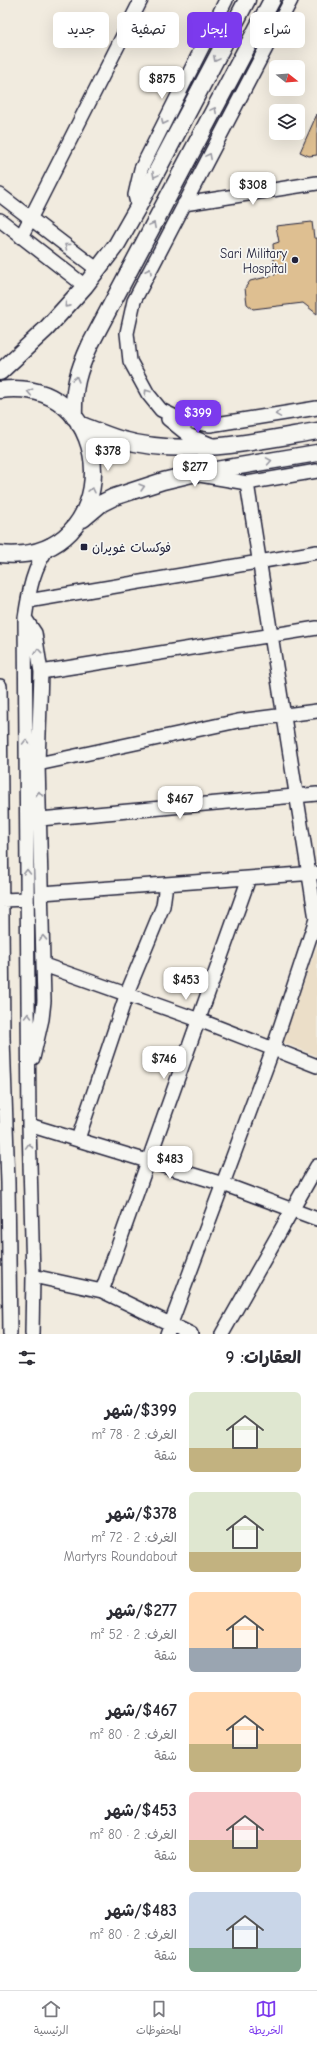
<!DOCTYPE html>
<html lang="ar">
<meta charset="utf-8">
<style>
:root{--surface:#fff;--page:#f7f7f7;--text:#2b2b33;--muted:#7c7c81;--line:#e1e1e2;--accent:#7c3aed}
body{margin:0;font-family:"Comic Neue","Playpen Sans Arabic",sans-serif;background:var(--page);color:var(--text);direction:rtl;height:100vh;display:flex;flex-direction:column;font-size:15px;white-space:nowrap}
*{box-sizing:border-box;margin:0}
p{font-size:13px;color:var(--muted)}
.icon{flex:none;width:22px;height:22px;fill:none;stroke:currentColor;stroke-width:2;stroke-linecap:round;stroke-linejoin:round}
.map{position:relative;height:1334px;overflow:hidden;direction:ltr}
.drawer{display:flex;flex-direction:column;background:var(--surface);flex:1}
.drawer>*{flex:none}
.guide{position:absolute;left:12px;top:12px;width:293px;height:36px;direction:rtl;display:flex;gap:8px}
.needle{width:26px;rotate:107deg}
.controls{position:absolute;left:269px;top:60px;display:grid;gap:8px}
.controls a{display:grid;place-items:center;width:36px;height:36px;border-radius:6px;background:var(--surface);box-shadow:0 4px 16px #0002;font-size:20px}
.price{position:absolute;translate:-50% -34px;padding:0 9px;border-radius:8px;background:#fff;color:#222;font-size:13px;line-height:26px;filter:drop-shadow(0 1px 2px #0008)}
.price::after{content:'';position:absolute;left:50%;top:24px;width:12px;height:9px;margin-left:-6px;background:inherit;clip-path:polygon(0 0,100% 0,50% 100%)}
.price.selected{background:var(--accent);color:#fff}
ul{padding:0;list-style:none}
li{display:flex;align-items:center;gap:12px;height:100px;padding:0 16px}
li span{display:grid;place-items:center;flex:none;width:112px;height:80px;border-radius:6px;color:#555}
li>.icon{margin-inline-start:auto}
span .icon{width:48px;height:48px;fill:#fffc;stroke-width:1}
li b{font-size:17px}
h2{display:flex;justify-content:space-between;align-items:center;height:48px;padding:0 16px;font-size:17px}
.pill{padding:0 14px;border-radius:6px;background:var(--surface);box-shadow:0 4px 16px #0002;font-size:14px;line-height:36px}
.pill.selected{background:var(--accent);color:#fff}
.tab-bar{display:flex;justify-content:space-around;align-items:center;height:56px;border-top:1px solid var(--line);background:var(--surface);font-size:11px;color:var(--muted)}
.tab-bar a{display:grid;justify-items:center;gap:2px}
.tab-bar .selected{color:var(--accent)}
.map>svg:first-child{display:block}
.built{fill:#ebdec8}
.building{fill:#debf91;stroke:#22223b}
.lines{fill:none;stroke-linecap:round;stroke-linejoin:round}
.minor-casing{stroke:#22223b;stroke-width:16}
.major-casing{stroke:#22223b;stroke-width:19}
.minor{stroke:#f6f6f2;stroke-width:13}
.major{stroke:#f6f6f2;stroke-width:16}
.oneway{stroke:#9797a0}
.poi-dot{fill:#22223b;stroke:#f6f6f2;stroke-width:1.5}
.labels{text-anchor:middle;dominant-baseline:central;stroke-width:3.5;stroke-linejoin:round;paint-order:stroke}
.poi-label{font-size:13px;fill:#22223b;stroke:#f6f6f2;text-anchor:end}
</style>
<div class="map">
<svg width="317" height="1334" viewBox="0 0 317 1334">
<rect width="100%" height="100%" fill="#f1ebdf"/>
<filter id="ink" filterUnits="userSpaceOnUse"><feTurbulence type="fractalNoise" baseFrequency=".025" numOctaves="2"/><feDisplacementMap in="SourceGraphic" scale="8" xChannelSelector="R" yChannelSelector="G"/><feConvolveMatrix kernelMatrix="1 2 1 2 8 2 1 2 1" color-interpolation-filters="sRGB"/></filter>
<g filter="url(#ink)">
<path class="built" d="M317,946v110l-35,-14z"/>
<path class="building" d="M317,114v41l-8,1 -9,-4z
M312,222l2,16h3v76l-14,-11 -50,6 -6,-5 -2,-16 5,-7 25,-6 -2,-31 6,-2 -3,-16z"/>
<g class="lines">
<g class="minor-casing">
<path id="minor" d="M291,0l-157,301 -7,32 3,28 18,33 13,16 21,10 28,5 107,-17
M0,195l98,75
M184,204l133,-21
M138,207l-3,-12 6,-26 85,-169
M0,220l85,66
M21,237l120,-237
M168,419l20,16 24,10
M200,475l47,8 70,-12
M28,601l289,-49
M25,618l10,15 6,39 -3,92 6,237 -2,18 -9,39
M41,672l276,-44
M0,686l3,352 5,145 2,151
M38,764l200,-43 79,-10
M40,819l277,-25
M42,893l273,-20
M2,900l25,-1
M44,965l155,55 118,46
M29,1125l194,59 94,35
M78,1139l49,-146 36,-87 3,-22
M33,1276l69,15 89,43
M102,1291l147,-413
M32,1334l1,-58 -4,-151 -4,-507c4,-27 8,-51 25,-73
M167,1334l106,-285 43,-130 -69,-436
M222,1334l95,-168"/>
</g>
<g class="major-casing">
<path id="major" d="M0,372l46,-43 39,-43 32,-42 21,-37 109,-207
M0,390c122,-16 126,177 0,164
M74,417c-1,-29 4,-46 16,-72l182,-345
M79,424c13,5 27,11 40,15 65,19 133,3 198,-8
M83,519l19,-16 12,-6 49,-16 29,-7 125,-21"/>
</g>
<use href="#minor" class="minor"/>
<use href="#major" class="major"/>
</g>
<defs><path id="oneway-chevron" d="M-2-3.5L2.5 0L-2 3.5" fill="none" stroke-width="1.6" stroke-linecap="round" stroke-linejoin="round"/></defs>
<g class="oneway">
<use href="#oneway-chevron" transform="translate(216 59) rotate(118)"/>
<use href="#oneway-chevron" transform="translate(214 110) rotate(-62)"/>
<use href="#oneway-chevron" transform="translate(164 122) rotate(117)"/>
<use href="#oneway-chevron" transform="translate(209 156) rotate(-62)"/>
<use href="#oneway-chevron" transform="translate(155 175) rotate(118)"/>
<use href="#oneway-chevron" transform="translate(153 225) rotate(-62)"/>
<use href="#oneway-chevron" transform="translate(67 246) rotate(-143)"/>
<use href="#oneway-chevron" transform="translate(149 271) rotate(-63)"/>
<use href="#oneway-chevron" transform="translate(67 305) rotate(132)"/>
<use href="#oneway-chevron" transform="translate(76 379) rotate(-75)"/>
<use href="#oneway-chevron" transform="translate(30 392) rotate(-168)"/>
<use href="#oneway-chevron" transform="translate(147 392) rotate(-124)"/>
<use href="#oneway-chevron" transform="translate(278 414) rotate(171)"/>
<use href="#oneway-chevron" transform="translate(269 461) rotate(-10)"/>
<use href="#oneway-chevron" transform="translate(142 487) rotate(-16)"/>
<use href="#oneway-chevron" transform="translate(92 490) rotate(-77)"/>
<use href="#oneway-chevron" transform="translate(38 651) rotate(-96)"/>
<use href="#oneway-chevron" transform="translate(26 742) rotate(-90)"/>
<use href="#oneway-chevron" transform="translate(39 794) rotate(-92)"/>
<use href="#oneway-chevron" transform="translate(27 872) rotate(-90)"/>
<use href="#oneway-chevron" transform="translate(43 938) rotate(-92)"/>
<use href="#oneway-chevron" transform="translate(28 1016) rotate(-90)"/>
<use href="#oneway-chevron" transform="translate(29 1146) rotate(-92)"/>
</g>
</g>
<g class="poi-dot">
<circle cx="295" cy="260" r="4"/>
<rect x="80" y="543" width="8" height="8" rx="2"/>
</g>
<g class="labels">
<g class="poi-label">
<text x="287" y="253">Sari Military<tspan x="287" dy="15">Hospital</tspan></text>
<text x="92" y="547" text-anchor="start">فوكسات غويران</text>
</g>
</g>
</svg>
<div class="controls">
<a><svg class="needle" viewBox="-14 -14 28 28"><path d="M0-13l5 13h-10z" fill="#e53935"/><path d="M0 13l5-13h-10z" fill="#7c7c81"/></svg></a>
<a><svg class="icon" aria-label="layers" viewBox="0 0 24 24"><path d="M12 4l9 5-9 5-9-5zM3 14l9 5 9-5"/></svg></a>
</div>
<b class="price" style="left:162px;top:100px">$875</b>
<b class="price" style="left:253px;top:206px">$308</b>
<b class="price selected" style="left:198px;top:434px">$399</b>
<b class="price" style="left:108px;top:472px">$378</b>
<b class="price" style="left:195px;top:488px">$277</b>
<b class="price" style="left:180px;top:820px">$467</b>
<b class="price" style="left:186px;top:1001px">$453</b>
<b class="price" style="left:164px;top:1080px">$746</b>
<b class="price" style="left:170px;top:1180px">$483</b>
<div class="guide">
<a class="pill">شراء</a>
<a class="pill selected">إيجار</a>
<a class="pill">تصفية</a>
<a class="pill">جديد</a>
</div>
</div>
<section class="drawer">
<h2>العقارات: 9<svg class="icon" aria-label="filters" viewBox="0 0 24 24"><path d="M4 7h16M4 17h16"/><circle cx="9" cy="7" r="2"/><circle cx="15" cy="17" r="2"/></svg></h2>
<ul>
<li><span style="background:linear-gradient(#dfe7d0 70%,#c2b280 0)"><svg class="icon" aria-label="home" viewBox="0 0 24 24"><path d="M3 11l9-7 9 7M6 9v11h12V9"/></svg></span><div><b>$399/شهر</b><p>الغرف: 2 · 78 m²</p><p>شقة</p></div></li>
<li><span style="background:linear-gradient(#dfe7d0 75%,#c2b280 0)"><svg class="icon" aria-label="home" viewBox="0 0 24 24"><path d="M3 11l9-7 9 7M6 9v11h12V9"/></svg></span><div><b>$378/شهر</b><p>الغرف: 2 · 72 m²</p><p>Martyrs Roundabout</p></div></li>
<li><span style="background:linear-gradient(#ffd9b3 70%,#9aa5b1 0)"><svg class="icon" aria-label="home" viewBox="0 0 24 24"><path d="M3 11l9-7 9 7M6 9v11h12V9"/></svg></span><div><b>$277/شهر</b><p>الغرف: 2 · 52 m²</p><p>شقة</p></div></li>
<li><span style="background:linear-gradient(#ffd9b3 65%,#c2b280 0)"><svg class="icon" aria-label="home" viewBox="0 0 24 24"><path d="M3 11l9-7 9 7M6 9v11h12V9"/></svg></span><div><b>$467/شهر</b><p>الغرف: 2 · 80 m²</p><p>شقة</p></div></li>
<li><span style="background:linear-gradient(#f6c9c9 60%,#c2b280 0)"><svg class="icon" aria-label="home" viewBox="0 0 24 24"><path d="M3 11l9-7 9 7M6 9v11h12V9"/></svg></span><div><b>$453/شهر</b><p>الغرف: 2 · 80 m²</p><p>شقة</p></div></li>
<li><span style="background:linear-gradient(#c9d6e8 70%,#7fa58c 0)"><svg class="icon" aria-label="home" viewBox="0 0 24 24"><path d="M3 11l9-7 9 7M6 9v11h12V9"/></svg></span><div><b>$483/شهر</b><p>الغرف: 2 · 80 m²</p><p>شقة</p></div></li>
</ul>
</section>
<nav class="tab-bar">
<a class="selected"><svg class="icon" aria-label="map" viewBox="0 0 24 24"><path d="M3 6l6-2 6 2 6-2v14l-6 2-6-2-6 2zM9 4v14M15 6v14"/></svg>الخريطة</a>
<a><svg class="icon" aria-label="saved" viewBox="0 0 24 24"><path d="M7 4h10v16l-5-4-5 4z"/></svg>المحفوظات</a>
<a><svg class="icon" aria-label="home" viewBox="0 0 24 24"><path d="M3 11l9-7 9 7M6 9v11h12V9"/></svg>الرئيسية</a>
</nav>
